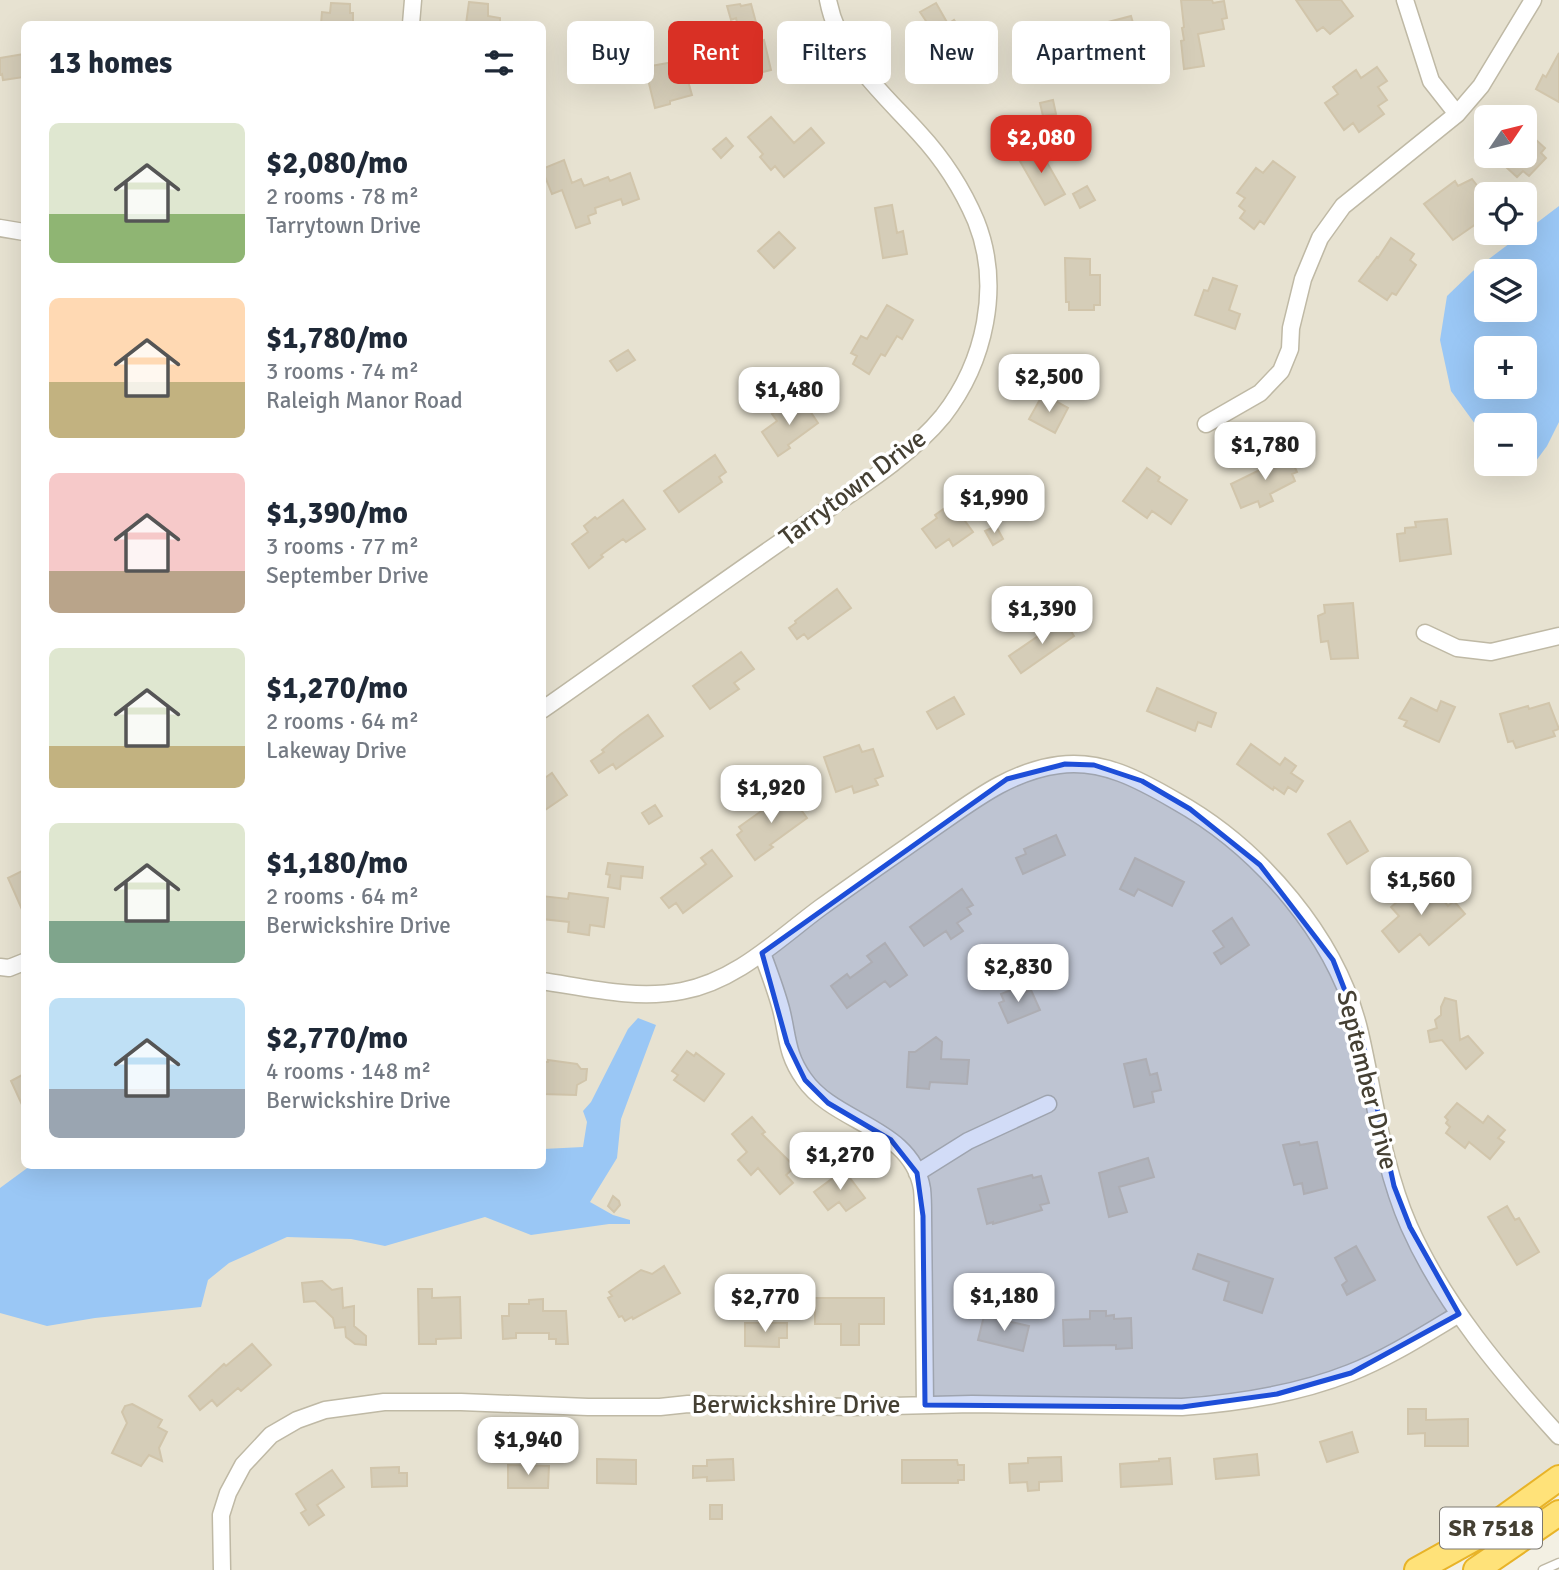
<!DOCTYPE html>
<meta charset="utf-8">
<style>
:root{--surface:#fff;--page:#f6f6f7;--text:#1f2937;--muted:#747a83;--accent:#d93025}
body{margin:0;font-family:Signika,sans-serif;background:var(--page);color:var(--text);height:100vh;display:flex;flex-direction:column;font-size:26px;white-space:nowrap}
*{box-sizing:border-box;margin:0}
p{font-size:23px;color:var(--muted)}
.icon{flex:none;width:38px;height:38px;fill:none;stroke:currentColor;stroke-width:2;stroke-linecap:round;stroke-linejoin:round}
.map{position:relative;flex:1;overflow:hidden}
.panel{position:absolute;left:21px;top:21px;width:525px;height:1148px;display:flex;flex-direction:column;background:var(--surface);border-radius:10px;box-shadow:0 7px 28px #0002}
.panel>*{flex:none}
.guide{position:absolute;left:567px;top:21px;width:665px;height:63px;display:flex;gap:14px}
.needle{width:46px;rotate:55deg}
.buttons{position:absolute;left:1474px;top:105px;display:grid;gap:14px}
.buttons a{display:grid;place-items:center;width:63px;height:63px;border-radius:10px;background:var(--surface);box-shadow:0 7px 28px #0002;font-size:35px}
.price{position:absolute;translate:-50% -60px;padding:0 16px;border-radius:14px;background:#fff;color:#222;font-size:23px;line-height:46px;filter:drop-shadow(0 2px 4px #0008)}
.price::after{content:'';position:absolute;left:50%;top:42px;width:21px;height:16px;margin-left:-10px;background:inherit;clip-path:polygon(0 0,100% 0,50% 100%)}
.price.selected{background:var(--accent);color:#fff}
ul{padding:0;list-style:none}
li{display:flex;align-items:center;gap:21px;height:175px;padding:0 28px}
li span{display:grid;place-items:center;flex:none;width:196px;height:140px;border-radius:10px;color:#555}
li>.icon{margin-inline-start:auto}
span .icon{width:84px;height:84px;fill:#fffc;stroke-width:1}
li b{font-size:30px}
h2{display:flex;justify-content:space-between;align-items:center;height:84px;padding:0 28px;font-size:30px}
.tag{padding:0 24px;border-radius:10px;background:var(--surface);box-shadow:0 7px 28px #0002;font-size:24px;line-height:63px}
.tag.selected{background:var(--accent);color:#fff}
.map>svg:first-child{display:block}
.residential{fill:#e7e2d1;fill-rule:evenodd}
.water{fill:#9ac7f5;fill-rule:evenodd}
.building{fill:#d5cdb8;stroke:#d1c5ab;stroke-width:2}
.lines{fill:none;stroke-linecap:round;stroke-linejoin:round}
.service-casing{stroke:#bfb9a5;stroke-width:11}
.minor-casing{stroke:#bfb9a5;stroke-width:19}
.trunk-casing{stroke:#e8b328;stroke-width:28}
.service{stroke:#fff;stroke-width:8}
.minor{stroke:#fff;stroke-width:16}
.trunk{stroke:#ffe279;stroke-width:24}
.marked{fill:#1d4ed8;fill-opacity:0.2;stroke:#1d4ed8;stroke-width:5;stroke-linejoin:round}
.labels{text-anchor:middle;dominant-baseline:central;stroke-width:7;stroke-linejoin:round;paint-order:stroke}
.shield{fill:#fff;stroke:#7d7970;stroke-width:2}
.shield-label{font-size:24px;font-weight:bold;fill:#454033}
.street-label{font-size:26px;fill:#454033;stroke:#fff}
</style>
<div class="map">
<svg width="1559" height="1570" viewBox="0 0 1559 1570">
<rect width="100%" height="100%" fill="#f3f0e3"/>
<path class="residential" d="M0,0h1559v1478l-141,92h-1418zM24,24h518v1142h-518zM1486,117h38v39h-38zM1486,194h38v39h-38zM1486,271h38v39h-38zM1486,348h38v39h-38zM1486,425h38v39h-38z"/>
<path class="water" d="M1559,206v216l-12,24 -17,23 -10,-5h4v-39h-38v14l-35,-48 -11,-51 7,-44 26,-25zM1486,271h38v39h-38zM1486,348h38v39h-38z
M638,1018l18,7 -35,94 -4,39 -27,44 23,13 17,5v4h-21l-78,11 -46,-18 -100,29 -34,-7 -64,-2 -58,26 -21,17 -7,27 -106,11 -48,8 -47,-13v-125l30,-22h512l1,-17 40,-2 4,-25 -4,-11 8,-9 37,-73z"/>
<path class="building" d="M1181,0h31l1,3 11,-2 3,17 -5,1 2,10 -26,5 6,32 -20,3 -3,-28 3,-1 -2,-12 2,-1z
M1296,0h45l12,16 -23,18 -7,-7 -6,4z
M469,2l19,2v12l12,2v6h-34z
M331,3l19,1v9h3v11h-32l1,-12 8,1z
M936,3l12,21 6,-4 8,12 -5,3 14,23 -21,13 -25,-46 3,-1 -8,-12z
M740,4l1,2 10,-2 10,37 3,-1 7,30 -21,5 -14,-57 -5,2 -4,-14z
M1131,16l4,14 -10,2 2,7 -45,9 -4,-15 12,-3 -1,-3z
M1559,53v49l-23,-13 7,-14 3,2z
M24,54v23l-21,3 -1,-6 -2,1v-17z
M685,60l1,5 8,-2 4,16 -10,2 4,14 -22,6v3l-15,4 -10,-41z
M1377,67l10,14 -9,6 9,13 -9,6 6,8 -25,18 -6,-9 -9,7 -19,-27 13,-9 -5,-7 23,-17 5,8z
M1053,100l3,14 -13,2 -3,-13z
M771,117l23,26 17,-15 13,15 -40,34 -9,-11 -4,4 -11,-13 3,-3 -15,-17z
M1524,129l21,19 -4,5 5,5 -17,18 -6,-5 -6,6 -23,-21h30z
M726,138l7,8 -12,12 -8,-9z
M1037,145l28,49 -20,11 -28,-49z
M564,160l8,23 9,-4 3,7 24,-9 2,4 20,-8 9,26 -16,6 -2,-6 -26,9 1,5 -8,3 2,7 -14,5 -14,-38 -10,4 -10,-25z
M1273,161l22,16 -31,47 -4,-3 -6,8 -14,-11 5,-7 -6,-5 6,-8 -8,-5 19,-25 7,5z
M1472,179l14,18v20l-33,23 -29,-36 31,-23 3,5z
M1087,186l8,14 -15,8 -7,-14z
M892,205l5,28 6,-2 4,23 -24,4 -8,-50z
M779,232l16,16 -21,20 -16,-17z
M1391,238l23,16 -4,6 6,5 -20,30 -4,-2 -5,7 -28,-19 18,-24 1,1z
M1065,258l25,1v16h10v30h-6v5h-25v-8h-3z
M1213,278l24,8 -8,24 11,4 -5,15 -40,-14 9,-25 4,1z
M887,305l26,15 -11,19 -5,-3 -12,20 -4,-2 -12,20 -16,-10 4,-8 -6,-3 10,-17 6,3z
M628,350l7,10 -18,11 -7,-10z
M1043,394l25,14 -13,25 -26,-14z
M804,402l14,21 -30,22 2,3 -12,8 -16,-24 15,-11 -5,-7 11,-8 5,7z
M1288,453l9,19 -5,2 3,7 -25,13 3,7 -13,6 -2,-6 -17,7 -10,-24 39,-19 -2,-4z
M715,455l11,17 -7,5 3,5 -43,30 -15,-21z
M1147,468l13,9 -2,4 29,19 -16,24 -19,-13 -5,7 -24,-17z
M623,500l22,29 -19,13 -3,-3 -22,16 2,2 -14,11 -17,-24 16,-12 -4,-6 11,-9 2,2z
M952,503l21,29 -20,14 -4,-7 -13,9 -14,-19 15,-11 -2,-3z
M1447,519l4,35 -51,7 -3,-27 8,-1v-5l11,-1 -1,-5z
M996,526l7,13 -10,6 -8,-14z
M837,589l14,19 -43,31 -4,-5 -7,5 -8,-11 7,-5 -1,-2z
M1353,603l5,55 -27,1 -3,-18 -7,1 -3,-26 7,-3 -1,-8z
M1063,619l11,17 -53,37 -12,-17z
M741,652l13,17 -20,14 5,6 -29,20 -17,-23z
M1157,688l59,25 -5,14 -13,-5 -3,9 -48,-20z
M954,697l10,17 -27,15 -10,-17z
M1411,698l26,13 4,-10 14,6 -16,35 -35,-16 3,-5 -8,-3z
M1549,703l10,26 -6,2 2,5 -39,12 -3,-7 -5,1 -8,-28 28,-8 1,3z
M648,715l15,21 -47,33 -3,-5 -14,9 -8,-12 13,-9 -2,-2 18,-15z
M1251,744l29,21 5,-7 11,8 -5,7 12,8 -7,11 -8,-5 -4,7 -10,-7 -1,3 -36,-26z
M859,745l3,7 11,-3 10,27 -8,3 3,6 -24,8 -2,-7 -16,6 -12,-35z
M552,773l15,22 -25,17v-32z
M788,792l19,26 -37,27 3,2 -18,13 -18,-25 5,-4 -3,-4z
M655,805l7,11 -13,8 -7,-11z
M1350,821l18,30 -21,13 -19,-30z
M1056,835l9,20 -42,19 -7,-16 10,-4 -2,-5z
M712,850l20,26 -49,37 -7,-10 -7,5 -8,-10 45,-34 -5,-6z
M1135,858l49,24 -12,24 -34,-17 -4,7 -14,-7z
M608,863l35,4 -1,11 -21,-2 -1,13 -12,-2 2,-12 -4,-1z
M24,870v44l-16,-36z
M1425,878l23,28 6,-5 11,13 -36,31 -9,-11 -21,18 -17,-21 17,-15 -8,-9z
M962,889l11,16 -6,3 4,6 -14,9 6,8 -12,8 -5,-8 -22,15 -14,-19z
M569,893l39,5 -4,29 -14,-2 -1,10 -21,-3 1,-10 -27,-3v-23l26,3z
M1232,918l17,27 -28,19 -7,-11 10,-6 -11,-16z
M885,943l22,32 -17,12 -5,-6 -38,27 -16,-22 16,-12 3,4 22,-16 -5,-6z
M1023,985l3,7 5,-2 9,20 -32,13 -9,-20 5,-2 -3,-7z
M1445,998l11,3 4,39 8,-4 15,17 -17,16 -24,-29 -12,2 -2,-11 9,-3 -2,-8 6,-5v-8z
M936,1037l6,5 -1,17 28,1 -2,24 -37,-2 -1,7 -22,-2 2,-35h6z
M687,1051l7,5 2,-3 28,21 -20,27 -30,-21 4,-5 -6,-4z
M1146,1059l4,16 7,-2 4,17 -9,2 2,10 -20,5 -10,-43z
M548,1060l29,4 4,5h6l-1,11 -9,5 -1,10 -34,-1v-32h6z
M24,1074v35l-13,-28z
M1457,1103l26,20 5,-7 17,14 -7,8 6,4 -14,17 -21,-17 -4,6 -19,-15 4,-6 -4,-4 2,-3 -3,-3z
M752,1117l13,15 -3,2 33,33 -9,8 7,8 -13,11 -22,-26 -7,7 -13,-15 9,-8 -15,-18z
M1299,1142l1,3 17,-3 10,46 -23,6 -2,-11 -8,2 -11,-40z
M1148,1158l6,19 -35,10 8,25 -18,5 -10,-44z
M844,1170l21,28 -19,13 -7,-9 -11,8 -14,-18z
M1032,1175l1,3 8,-2 8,27 -9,2 2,5 -49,14v-2l-6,2 -9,-35z
M613,1196l6,5 1,4 -6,7 -6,-6z
M1507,1206l8,14 4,-2 20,34 -22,13 -29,-48z
M1356,1246l19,34 -28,15 -5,-10 5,-4 -12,-23z
M1198,1254l75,25 -11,34 -38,-13 5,-18 -36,-13z
M664,1266l16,27 -47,26 -1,-2 -7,4 -3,-5 -3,1 -11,-19 4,-2 -3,-4 32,-22 11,4z
M322,1281l10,9 10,-2 1,20 11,-2v20l12,10v9l-11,-1 -9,-7 -1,-10 -10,1 -2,-10 -18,-17 -11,1 -2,-19z
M418,1289h14v9l28,-1 1,41 -25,1v5h-17z
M815,1298h69v26h-25v21h-18v-21h-26z
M543,1299v12h23l2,33h-12v-5h-7v-6h-33v5l-13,1 -1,-23h7v-12h20v-4z
M1090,1311h16v5l8,-1v4l17,-1 1,30 -16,1v-4l-52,1 -1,-26 27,-1z
M984,1316l45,10 -6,25 -45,-11z
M745,1323h42v15h-8v9l-34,-1z
M252,1344l19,21 -30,26 -3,-3 -21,18 -5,-6 -12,10 -11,-14 35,-32 2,2z
M132,1404l30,16 -4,7 9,5 -8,16 3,13 -13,-6 -8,11 -29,-13 15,-30 -5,-11 3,-6z
M1408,1409h18v11l42,-1v27h-43v-13l-17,1z
M1352,1432l6,20 -31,10 -7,-20z
M1257,1454l2,21 -43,4 -2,-20z
M1061,1457l1,24 -23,1v8l-11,1 -1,-9 -17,1 -1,-19 19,-1v-5z
M1170,1458l2,26 -51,3 -1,-23 39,-3v-2z
M597,1459l39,1v24l-39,-1z
M733,1459l1,21 -27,1v-4l-14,1v-12h14v-6z
M902,1460h55l1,5h6v15h-6v3h-56z
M508,1465l41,1 -1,22h-40z
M399,1467v6h8v13l-35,1 -1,-19z
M332,1470l12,17 -27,18 7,10 -15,10 -8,-12 5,-3 -10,-16z
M710,1505h12v14h-12z"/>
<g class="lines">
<g class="service-casing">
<path id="service" d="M1543,1570l16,-7"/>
</g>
<g class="minor-casing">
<path id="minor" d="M1405,0l26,81 26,33
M411,24l2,-24
M0,228l24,4
M1206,424l54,-31 21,-22 9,-22 1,-21 12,-49 17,-41 23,-32 114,-92 24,-28 52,-86
M1425,633l32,15 34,4 68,-16
M542,710c87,-61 173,-123 260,-183 45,-32 106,-68 141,-111 42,-54 59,-130 33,-195 -14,-33 -33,-62 -57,-88 -37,-41 -80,-76 -91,-133
M762,953c7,19 14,37 19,56 7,27 5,45 23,70 31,45 108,48 118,110 1,9 1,18 1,27l2,189
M0,967l9,1 15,-6
M542,981c46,7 94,19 140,10 54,-10 95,-51 138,-83 40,-29 81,-57 121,-85 37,-26 72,-52 118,-58 43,-6 81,15 117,36 84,47 162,137 184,232 15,65 22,131 49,193 35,79 92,146 150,210
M917,1173l51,-32 80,-37
M222,1570l-1,-55 7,-22 15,-28 28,-30 26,-15 28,-10 59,-8h77l127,5h72l28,-3 164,3 120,-3 210,3c56,-4 115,-13 168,-34 38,-15 74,-38 109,-59"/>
</g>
<g class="trunk-casing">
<path id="trunk" d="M1417,1570l63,-35 79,-57
M1476,1570l83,-57"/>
</g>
<use href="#service" class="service"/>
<use href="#minor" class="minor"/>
<use href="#trunk" class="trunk"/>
</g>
<path class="marked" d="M1065,764l29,1 48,16 48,28 70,56 73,95 27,69 34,157 16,41 49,87 -108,59 -74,21 -95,13 -257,-2 -2,-189 -6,-43 -26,-33 -63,-37 -23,-23 -18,-37 -25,-90 245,-174z"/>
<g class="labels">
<rect class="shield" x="1440" y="1507.5" width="102" height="41" rx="5"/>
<g class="shield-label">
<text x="1491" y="1528">SR 7518</text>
</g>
<g class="street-label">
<text transform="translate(853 488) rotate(-37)">Tarrytown Drive</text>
<text transform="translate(1367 1080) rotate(76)">September Drive</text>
<text x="796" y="1405">Berwickshire Drive</text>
</g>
</g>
</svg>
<div class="buttons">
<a><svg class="needle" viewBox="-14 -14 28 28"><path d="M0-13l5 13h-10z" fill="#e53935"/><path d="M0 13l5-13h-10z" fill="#747a83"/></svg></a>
<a><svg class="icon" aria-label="locate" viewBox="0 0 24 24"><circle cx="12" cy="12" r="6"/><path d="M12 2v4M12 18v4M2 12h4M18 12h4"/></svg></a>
<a><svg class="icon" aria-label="layers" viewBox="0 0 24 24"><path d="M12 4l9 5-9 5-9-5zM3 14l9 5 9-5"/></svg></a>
<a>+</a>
<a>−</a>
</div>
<b class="price selected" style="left:1041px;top:175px">$2,080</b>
<b class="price" style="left:1049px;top:414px">$2,500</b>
<b class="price" style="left:789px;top:427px">$1,480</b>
<b class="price" style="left:1265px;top:482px">$1,780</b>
<b class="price" style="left:994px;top:535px">$1,990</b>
<b class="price" style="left:1042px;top:646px">$1,390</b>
<b class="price" style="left:771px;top:825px">$1,920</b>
<b class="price" style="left:1421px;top:917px">$1,560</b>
<b class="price" style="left:1018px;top:1004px">$2,830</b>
<b class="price" style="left:840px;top:1192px">$1,270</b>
<b class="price" style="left:1004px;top:1333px">$1,180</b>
<b class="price" style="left:765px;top:1334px">$2,770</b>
<b class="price" style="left:528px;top:1477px">$1,940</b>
<div class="guide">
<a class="tag">Buy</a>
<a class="tag selected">Rent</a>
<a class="tag">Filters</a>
<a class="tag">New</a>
<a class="tag">Apartment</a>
</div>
<section class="panel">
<h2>13 homes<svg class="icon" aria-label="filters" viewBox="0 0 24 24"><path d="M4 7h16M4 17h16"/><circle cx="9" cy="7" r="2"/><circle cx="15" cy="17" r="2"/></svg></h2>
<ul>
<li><span style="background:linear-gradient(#dfe7d0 65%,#8fb573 0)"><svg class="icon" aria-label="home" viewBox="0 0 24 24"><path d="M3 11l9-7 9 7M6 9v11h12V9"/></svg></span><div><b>$2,080/mo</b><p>2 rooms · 78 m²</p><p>Tarrytown Drive</p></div></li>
<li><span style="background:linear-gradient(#ffd9b3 60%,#c2b280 0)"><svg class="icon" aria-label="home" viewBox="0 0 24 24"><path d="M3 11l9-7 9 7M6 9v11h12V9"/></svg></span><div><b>$1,780/mo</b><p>3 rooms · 74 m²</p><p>Raleigh Manor Road</p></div></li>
<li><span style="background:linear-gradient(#f6c9c9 70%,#b9a48a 0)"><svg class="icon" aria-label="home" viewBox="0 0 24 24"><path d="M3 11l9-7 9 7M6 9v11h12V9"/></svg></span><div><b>$1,390/mo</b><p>3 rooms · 77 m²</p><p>September Drive</p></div></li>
<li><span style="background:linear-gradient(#dfe7d0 70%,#c2b280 0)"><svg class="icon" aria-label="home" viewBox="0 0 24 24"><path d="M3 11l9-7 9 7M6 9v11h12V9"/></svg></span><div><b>$1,270/mo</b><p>2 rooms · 64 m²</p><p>Lakeway Drive</p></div></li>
<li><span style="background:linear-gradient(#dfe7d0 70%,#7fa58c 0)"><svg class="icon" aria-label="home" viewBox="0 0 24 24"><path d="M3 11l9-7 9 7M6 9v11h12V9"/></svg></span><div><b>$1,180/mo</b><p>2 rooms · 64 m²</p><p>Berwickshire Drive</p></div></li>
<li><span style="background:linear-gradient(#bfe0f5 65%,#9aa5b1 0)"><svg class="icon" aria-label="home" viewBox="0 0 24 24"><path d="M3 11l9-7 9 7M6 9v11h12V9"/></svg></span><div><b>$2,770/mo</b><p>4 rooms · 148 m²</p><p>Berwickshire Drive</p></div></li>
</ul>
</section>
</div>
